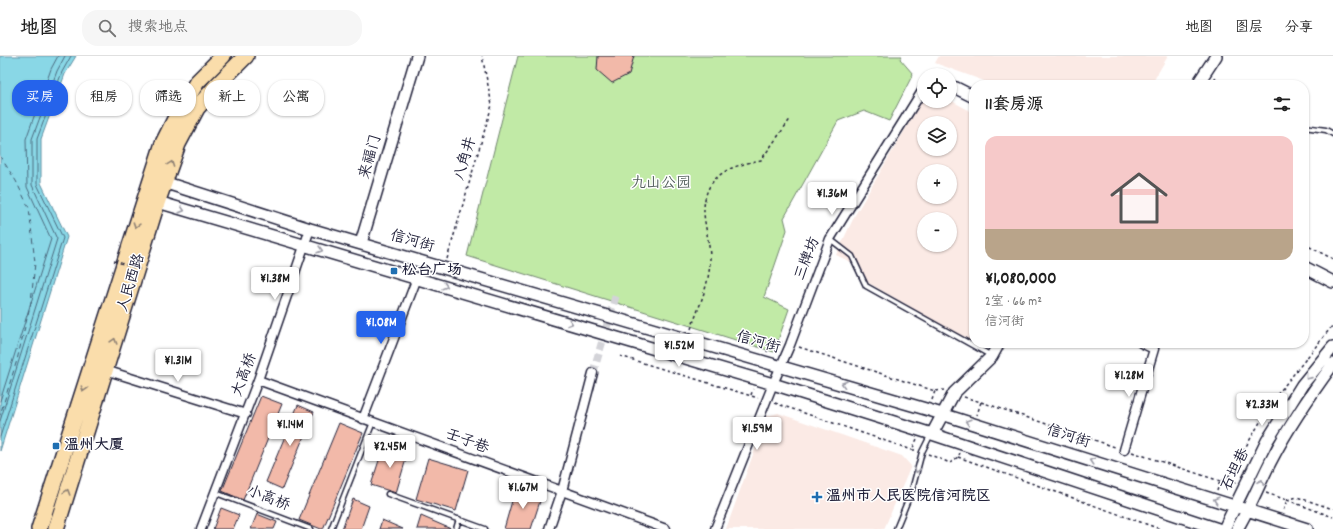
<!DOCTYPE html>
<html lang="zh">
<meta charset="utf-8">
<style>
:root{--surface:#fff;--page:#f6f6f6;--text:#222;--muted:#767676;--line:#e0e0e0;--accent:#2563eb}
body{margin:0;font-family:Dekko,"LXGW WenKai TC",sans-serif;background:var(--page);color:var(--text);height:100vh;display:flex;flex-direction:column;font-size:15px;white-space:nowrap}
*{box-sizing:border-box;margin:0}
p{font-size:13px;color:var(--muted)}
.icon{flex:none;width:22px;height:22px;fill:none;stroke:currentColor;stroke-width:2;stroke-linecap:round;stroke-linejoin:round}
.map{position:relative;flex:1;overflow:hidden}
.drawer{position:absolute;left:969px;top:24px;width:340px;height:268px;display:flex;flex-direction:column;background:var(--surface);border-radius:16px;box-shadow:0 1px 3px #0004}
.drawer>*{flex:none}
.top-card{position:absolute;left:12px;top:24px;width:380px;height:36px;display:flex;gap:8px}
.controls{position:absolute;left:917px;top:12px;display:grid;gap:8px}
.controls a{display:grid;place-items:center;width:40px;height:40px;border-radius:50%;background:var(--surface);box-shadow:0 1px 3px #0004;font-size:20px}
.price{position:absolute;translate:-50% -34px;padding:0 9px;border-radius:4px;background:#fff;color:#222;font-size:13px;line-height:26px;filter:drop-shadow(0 1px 2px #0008)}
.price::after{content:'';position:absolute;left:50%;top:24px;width:12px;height:9px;margin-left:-6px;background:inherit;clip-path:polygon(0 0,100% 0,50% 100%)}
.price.selected{background:var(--accent);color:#fff}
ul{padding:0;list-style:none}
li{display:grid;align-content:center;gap:8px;height:212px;padding:0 16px}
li+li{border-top:1px solid var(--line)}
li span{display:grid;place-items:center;height:124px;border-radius:12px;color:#555}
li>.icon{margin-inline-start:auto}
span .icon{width:72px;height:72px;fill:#fffc;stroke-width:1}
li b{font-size:17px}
h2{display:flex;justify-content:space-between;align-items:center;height:48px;padding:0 16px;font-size:17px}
.chip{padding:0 14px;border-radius:16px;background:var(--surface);box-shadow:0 1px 3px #0004;font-size:14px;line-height:36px}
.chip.selected{background:var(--accent);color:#fff}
header{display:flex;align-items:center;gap:24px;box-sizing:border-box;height:56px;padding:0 20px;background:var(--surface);border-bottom:1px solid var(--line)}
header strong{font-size:19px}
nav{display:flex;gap:22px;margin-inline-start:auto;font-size:14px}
.search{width:280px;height:36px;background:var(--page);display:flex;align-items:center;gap:10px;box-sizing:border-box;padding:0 14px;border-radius:16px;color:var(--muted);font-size:15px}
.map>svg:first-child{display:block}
.built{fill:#fbeae5;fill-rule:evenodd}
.green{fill:#c1eaa6;stroke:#728670}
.water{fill:#89d7e6;stroke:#608fa2}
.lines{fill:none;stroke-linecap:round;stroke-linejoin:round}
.shore{stroke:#4b6a7f;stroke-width:1}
.ferry{stroke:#41586e;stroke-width:1;stroke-dasharray:5 4;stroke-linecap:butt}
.building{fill:#f2b9a9;stroke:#22223b}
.street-tunnel{stroke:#d3d3d8;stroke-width:8;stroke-dasharray:8 4;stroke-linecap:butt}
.lane-casing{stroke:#22223b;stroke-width:7}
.street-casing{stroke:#22223b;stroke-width:11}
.secondary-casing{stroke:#22223b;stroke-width:14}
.highway-casing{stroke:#22223b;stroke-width:18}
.path{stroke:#22223b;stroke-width:1.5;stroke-dasharray:3 3;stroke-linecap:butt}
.lane{stroke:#fff;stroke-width:4}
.street{stroke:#fff;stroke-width:8}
.secondary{stroke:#fff;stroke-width:11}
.highway{stroke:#faddab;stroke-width:15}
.path-bridge{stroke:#22223b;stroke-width:1.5;stroke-dasharray:3 3;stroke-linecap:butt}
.oneway{stroke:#8e8073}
.oneway2{stroke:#9c9ca7}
.poi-dot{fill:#1f6fb2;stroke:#fff;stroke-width:1.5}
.labels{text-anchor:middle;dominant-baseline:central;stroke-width:3;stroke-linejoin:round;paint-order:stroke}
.street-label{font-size:15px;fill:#22223b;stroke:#fff}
.park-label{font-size:15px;fill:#525e5b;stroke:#fff}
.poi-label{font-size:15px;font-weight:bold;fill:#22223b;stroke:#fff;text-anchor:start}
</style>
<header>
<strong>地图</strong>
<div class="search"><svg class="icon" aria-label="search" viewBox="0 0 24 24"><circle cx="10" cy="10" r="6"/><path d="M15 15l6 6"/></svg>搜索地点</div>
<nav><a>地图</a><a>图层</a><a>分享</a></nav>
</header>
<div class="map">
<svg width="1333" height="473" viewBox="0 0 1333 473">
<rect width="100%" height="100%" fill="#fff"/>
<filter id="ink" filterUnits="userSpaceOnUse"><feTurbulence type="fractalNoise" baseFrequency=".025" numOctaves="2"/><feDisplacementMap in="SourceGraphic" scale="8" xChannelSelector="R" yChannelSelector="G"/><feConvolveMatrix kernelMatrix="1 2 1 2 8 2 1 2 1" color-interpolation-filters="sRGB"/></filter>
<g filter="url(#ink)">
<path class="built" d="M939,0h229l-17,29h-156l-60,-22z
M923,43l1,2 26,-1 24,13 -1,230 -115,-66 -1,-12 -21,-10 19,-40zM924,67h26v26h-26zM924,115h26v26h-26zM924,163h26v26h-26z
M778,357l124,43 9,10 -27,63h-158l41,-113z"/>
<path class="green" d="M518,0h384l-2,3 13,15 -24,47 -25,-10 -26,10 -54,97 3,12 -23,67 25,12 -15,43 -307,-96z"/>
<path class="water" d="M0,0h76l-11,18 -24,65v44l26,54 -67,214z"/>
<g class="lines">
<path class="shore" d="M0,345l51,-162 -24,-52 -1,-48 25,-70 7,-13
M0,365l57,-182 -25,-54v-46l25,-68 8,-15
M0,381l63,-199 -26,-54v-45l25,-67 9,-16"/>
<path class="ferry" d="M0,100l16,25 13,27 6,55 -4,39 -14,58 -17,55"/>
</g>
<path class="building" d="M598,0h36l-5,18 -17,9 -15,-13z
M261,340l21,8 -39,96 -21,-9z
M298,349l16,7 -32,77 -16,-7z
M339,367l24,10 -40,96h-2l-22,-9z
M384,389l24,7 -12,41 -25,-8z
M428,402l40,12 -12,41 -40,-12z
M516,431l26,8 -11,34h-27z
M353,443l16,7 -8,23h-19z
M221,452l18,7 -6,14h-20z
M257,458l20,8 -3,7h-23z
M421,460l30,13h-34z
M382,464l21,9h-24z"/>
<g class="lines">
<path class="street-tunnel" d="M593,317l23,-78"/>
<g class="lane-casing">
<path id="lane" d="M1304,71l22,3 7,4
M830,183l22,17 14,30 124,69
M216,437l95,36
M388,438l97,35
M331,473l42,-107
M456,473l3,-10
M896,473l16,-39 10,-38 9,-18"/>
</g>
<g class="street-casing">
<path id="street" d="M105,314l141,44
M258,324l408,149
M363,363l54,-141
M1124,394l30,-101 -13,-6
M201,473l57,-149 52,-151
M549,473l13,-38 31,-118
M715,473l58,-145 17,-39 40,-106 94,-151"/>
</g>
<g class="secondary-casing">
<path id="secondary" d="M1197,29l19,-29
M950,31l6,1 18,9
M157,124l153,49 619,181 378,119
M151,144l622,184 159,50 286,95
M361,187l56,-187
M1304,211l29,15
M932,378l22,-41 38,-37 7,-13
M1224,473l43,-88 35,-56 31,-38
M1237,473c14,-23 23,-48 36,-72 17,-33 38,-63 60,-93"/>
</g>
<g class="highway-casing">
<path id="highway" d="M39,473l124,-386 16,-32 18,-29 26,-26
M56,473l101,-326 21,-59 19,-36 20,-23 29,-29"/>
</g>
<path class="path" d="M1215,21l2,8
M1304,188l29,15
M447,203l45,-154 -10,-49
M691,273c8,-23 19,-46 19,-70 0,-15 -5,-31 -6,-46 -1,-38 26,-47 57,-53l30,-42
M799,291l136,44 9,-1
M767,296l5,-13 10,3
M620,300l138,42
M751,339l2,-6
M964,341l17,5 -4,13
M932,344l3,-9
M981,346l134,45
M775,347l137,47
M915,394h-3l5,-11
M1132,396l88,29
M928,398l22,9 8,-6 2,-4
M958,401l202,72
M1236,426l-9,-3 46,-79 60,-75
M1217,435l3,-10 7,-2
M1266,437l21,7 -4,11
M1287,444l46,17
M1287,444l10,-3 36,12"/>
<use href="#lane" class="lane"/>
<use href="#street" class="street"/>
<use href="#secondary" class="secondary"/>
<use href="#highway" class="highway"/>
<path class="path-bridge" d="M114,205l28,9"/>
</g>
<defs><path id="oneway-chevron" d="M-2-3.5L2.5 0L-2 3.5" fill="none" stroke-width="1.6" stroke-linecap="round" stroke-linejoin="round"/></defs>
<g class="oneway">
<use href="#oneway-chevron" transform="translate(171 108) rotate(-70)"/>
<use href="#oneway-chevron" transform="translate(136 169) rotate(108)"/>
<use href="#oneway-chevron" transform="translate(114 285) rotate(-73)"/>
<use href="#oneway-chevron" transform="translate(84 333) rotate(108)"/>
<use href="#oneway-chevron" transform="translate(67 436) rotate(-73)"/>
</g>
<g class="oneway2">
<use href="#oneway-chevron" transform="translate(182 154) rotate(16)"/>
<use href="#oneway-chevron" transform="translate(320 194) rotate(16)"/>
<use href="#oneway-chevron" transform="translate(445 230) rotate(17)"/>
<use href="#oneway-chevron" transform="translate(570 267) rotate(17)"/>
<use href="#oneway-chevron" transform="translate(1308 321) rotate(129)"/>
<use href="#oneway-chevron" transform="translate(844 328) rotate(-164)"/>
<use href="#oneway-chevron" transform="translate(968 366) rotate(-163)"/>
<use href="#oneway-chevron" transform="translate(1092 405) rotate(-162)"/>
<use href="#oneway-chevron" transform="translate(917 414) rotate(104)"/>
<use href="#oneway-chevron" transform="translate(1261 426) rotate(-65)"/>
<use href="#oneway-chevron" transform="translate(1216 444) rotate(-162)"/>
</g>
</g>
<g class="poi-dot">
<rect x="390" y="211" width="8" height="8" rx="2"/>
<rect x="52" y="386" width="8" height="8" rx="2"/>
<path d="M815 435h4v4h4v4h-4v4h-4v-4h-4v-4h4z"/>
</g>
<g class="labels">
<g class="street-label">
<text transform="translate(371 101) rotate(-74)">来福门</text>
<text transform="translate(466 103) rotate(-74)">八角井</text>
<text transform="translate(412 186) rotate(16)">信河街</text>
<text transform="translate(808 203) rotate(-69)">三牌坊</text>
<text transform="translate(132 227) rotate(-73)">人民西路</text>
<text transform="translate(758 287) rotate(16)">信河街</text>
<text transform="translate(245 319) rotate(-70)">大高桥</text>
<text transform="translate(1068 381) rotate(18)">信河街</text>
<text transform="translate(467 386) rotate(20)">壬子巷</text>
<text transform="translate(1236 414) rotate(-64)">石坦巷</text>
<text transform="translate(268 443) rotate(21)">小高桥</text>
</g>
<g class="park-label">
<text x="661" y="128">九山公园</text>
</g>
<g class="poi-label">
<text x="402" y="215">松台广场</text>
<text x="64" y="390">温州大厦</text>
<text x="826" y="441">温州市人民医院信河院区</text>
</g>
</g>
</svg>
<div class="controls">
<a><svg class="icon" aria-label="locate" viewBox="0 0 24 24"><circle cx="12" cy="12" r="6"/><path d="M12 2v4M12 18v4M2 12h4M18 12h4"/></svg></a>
<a><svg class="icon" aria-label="layers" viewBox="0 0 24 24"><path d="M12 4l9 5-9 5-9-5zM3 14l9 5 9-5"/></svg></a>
<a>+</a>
<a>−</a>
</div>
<b class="price" style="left:832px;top:160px">¥1.36M</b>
<b class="price" style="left:275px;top:245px">¥1.38M</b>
<b class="price selected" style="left:381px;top:289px">¥1.08M</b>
<b class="price" style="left:679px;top:312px">¥1.52M</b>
<b class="price" style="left:178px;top:327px">¥1.31M</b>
<b class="price" style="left:1129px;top:342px">¥1.28M</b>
<b class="price" style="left:1262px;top:371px">¥2.33M</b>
<b class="price" style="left:290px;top:391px">¥1.14M</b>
<b class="price" style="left:757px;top:395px">¥1.59M</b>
<b class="price" style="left:390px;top:413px">¥2.45M</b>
<b class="price" style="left:523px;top:454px">¥1.67M</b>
<div class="top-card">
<a class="chip selected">买房</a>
<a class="chip">租房</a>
<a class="chip">筛选</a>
<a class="chip">新上</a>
<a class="chip">公寓</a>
</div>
<section class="drawer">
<h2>11套房源<svg class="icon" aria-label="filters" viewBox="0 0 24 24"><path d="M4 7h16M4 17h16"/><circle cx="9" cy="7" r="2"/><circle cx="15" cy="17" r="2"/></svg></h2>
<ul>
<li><span style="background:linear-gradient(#f6c9c9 75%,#b9a48a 0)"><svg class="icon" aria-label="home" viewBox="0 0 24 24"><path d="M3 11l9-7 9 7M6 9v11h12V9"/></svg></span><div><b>¥1,080,000</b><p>2室 · 66 m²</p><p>信河街</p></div></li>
</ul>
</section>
</div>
